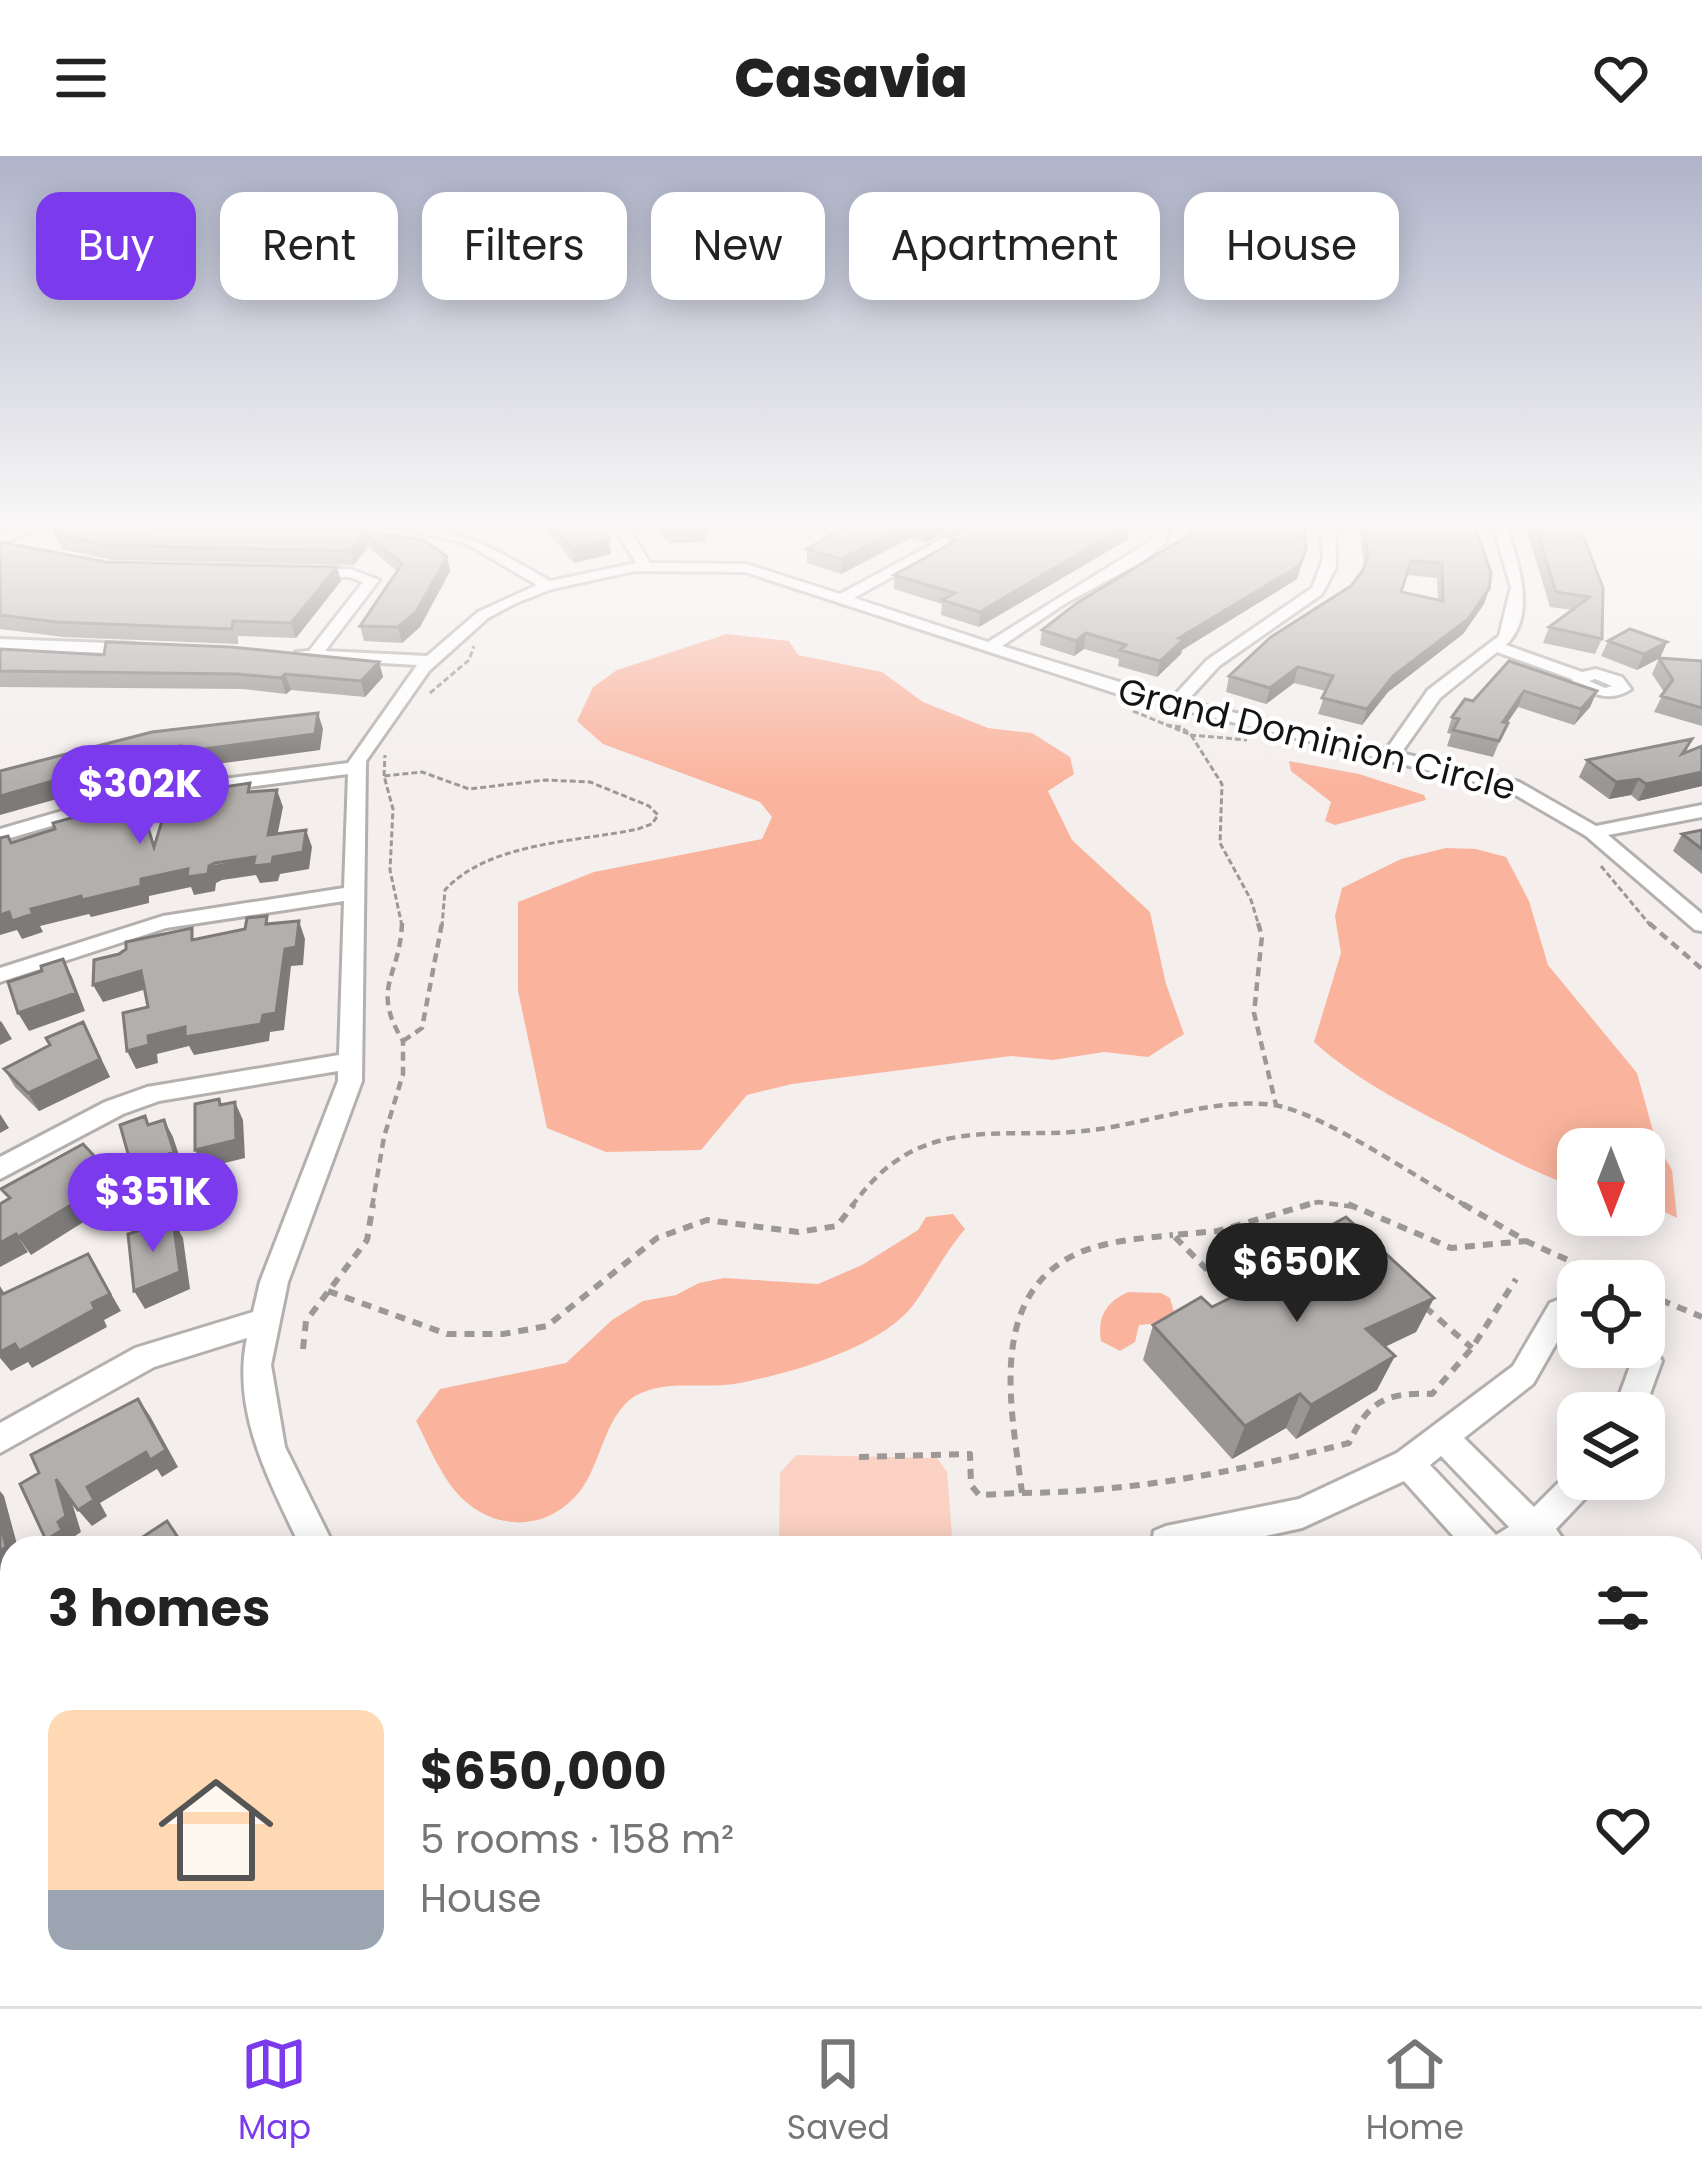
<!DOCTYPE html>
<meta charset="utf-8">
<style>
:root{--surface:#fff;--page:#f2f2f2;--text:#222;--muted:#767676;--line:#e0e0e0;--accent:#7c3aed}
body{margin:0;font-family:Poppins,sans-serif;background:var(--page);color:var(--text);height:100vh;display:flex;flex-direction:column;font-size:45px;white-space:nowrap}
*{box-sizing:border-box;margin:0}
p{font-size:39px;color:var(--muted)}
.icon{flex:none;width:66px;height:66px;fill:none;stroke:currentColor;stroke-width:2;stroke-linecap:round;stroke-linejoin:round}
.map{position:relative;flex:1;overflow:hidden}
.drawer{position:absolute;left:0px;top:1380px;width:1704px;height:471px;display:flex;flex-direction:column;background:var(--surface);border-radius:36px 36px 0 0;box-shadow:0 6px 30px #0003}
.drawer>*{flex:none}
.top-card{position:absolute;left:36px;top:36px;width:1632px;height:108px;display:flex;gap:24px}
.needle{width:78px;rotate:180deg}
.fabs{position:absolute;left:1557px;top:972px;display:grid;gap:24px}
.fabs a{display:grid;place-items:center;width:108px;height:108px;border-radius:24px;background:var(--surface);box-shadow:0 6px 30px #0003;font-size:60px}
.price{position:absolute;translate:-50% -102px;padding:0 27px;border-radius:42px;background:var(--accent);color:#fff;font-size:39px;line-height:78px;filter:drop-shadow(0 3px 6px #0008)}
.price::after{content:'';position:absolute;left:50%;top:72px;width:36px;height:27px;margin-left:-18px;background:inherit;clip-path:polygon(0 0,100% 0,50% 100%)}
.price.active{background:#222;color:#fff}
ul{padding:0;list-style:none}
li{display:flex;align-items:center;gap:36px;height:300px;padding:0 48px}
li span{display:grid;place-items:center;flex:none;width:336px;height:240px;border-radius:24px;color:#555}
li>.icon{margin-inline-start:auto}
span .icon{width:144px;height:144px;fill:#fffc;stroke-width:1}
li b{font-size:51px}
h2{display:flex;justify-content:space-between;align-items:center;height:144px;padding:0 48px;font-size:51px}
.chip{padding:0 42px;border-radius:24px;background:var(--surface);box-shadow:0 6px 30px #0003;font-size:42px;line-height:108px}
.chip.active{background:var(--accent);color:#fff}
header{display:flex;justify-content:space-between;align-items:center;height:156px;padding:0 48px;background:var(--surface);font-size:54px;font-weight:800}
.dock{display:flex;justify-content:space-around;align-items:center;height:168px;border-top:3px solid var(--line);background:var(--surface);font-size:33px;color:var(--muted)}
.dock a{display:grid;justify-items:center;gap:6px}
.dock .active{color:var(--accent)}
.map>svg:first-child{display:block}
.green{fill:#fbd1c3}
.water{fill:#fab49e}
.lines{fill:none;stroke-linecap:round;stroke-linejoin:round}
.minor-casing{stroke:#b4b0ae;stroke-width:6}
.path-far3{stroke:#9c9896;stroke-width:3;stroke-dasharray:6 3;stroke-linecap:butt}
.path-far2{stroke:#9c9896;stroke-width:4.5;stroke-dasharray:9 6;stroke-linecap:butt}
.path-far1{stroke:#9c9896;stroke-width:6;stroke-dasharray:10 8;stroke-linecap:butt}
.path{stroke:#9c9896;stroke-width:8;stroke-dasharray:14 9;stroke-linecap:butt}
.minor{fill:#fff;fill-rule:evenodd}
.wall{fill:#9a9695;fill-rule:evenodd}
.shaded-wall{fill:#7d7a79}
.building{fill:#b3afad;stroke:#7d7a79;stroke-width:3;fill-rule:evenodd}
.labels{text-anchor:middle;dominant-baseline:central;stroke-width:9;stroke-linejoin:round;paint-order:stroke}
.street-label{font-size:36px;fill:#161413;stroke:#fff}
</style>
<header><svg class="icon" aria-label="menu" viewBox="0 0 24 24"><path d="M4 6h16M4 12h16M4 18h16"/></svg>Casavia<svg class="icon" aria-label="heart" viewBox="0 0 24 24"><path d="M12 20l-8-8c-3-5 5-10 8-4 3-6 11-1 8 4z"/></svg></header>
<div class="map">
<svg width="1702" height="1850" viewBox="0 0 1702 1850">
<rect width="100%" height="100%" fill="#f4efed"/>
<path class="green" d="M796,1299l141,3 10,14 6,76h-174l1,-75z"/>
<path class="water" d="M727,478l62,7 9,14 84,17 41,30 65,26 44,5 38,24 4,17 -26,17 24,49 78,72 16,72 18,50 -36,23 -44,-5 -51,8 -42,-4 -219,28 -45,11 -46,55 -95,2 -59,-24 -29,-137v-89l76,-30 168,-33 10,-22 -12,-15 -157,-58 -26,-23 16,-34 24,-17z
M1289,605l70,13 65,21 2,5 -91,25 -10,-4 6,-19 -40,-31z
M1446,692l30,1 30,8 23,44 19,64 89,108 20,72 15,25 5,48 -33,-16v-53h-66v39c-42,-15 -73,-31 -112,-52 -55,-29 -105,-52 -152,-94l27,-89 -6,-37 7,-28 59,-29z
M953,1058l12,15c-21,25 -33,50 -51,75 -32,44 -128,71 -180,80 -32,5 -69,-5 -99,12 -33,21 -34,75 -60,101 -35,37 -87,32 -119,-5 -17,-20 -28,-48 -40,-71l24,-32 126,-26 46,-43 31,-19 33,-6 23,-12 25,-5 94,6 44,-19 56,-35 8,-13z
M1128,1136l33,1 9,5 5,17 -13,8 -23,2 -4,17 -15,9 -19,-10c-4,-24 5,-39 27,-49z"/>
<g class="lines">
<g class="minor-casing">
<path id="minor" d="M27,368h18l-45,21v-9z
M380,368c76,0 107,21 170,57l86,-18 -24,-39h14l24,39 96,1 94,30 130,-70h17l-133,74 134,44 164,-102 3,-16h14l-3,18 -21,18 -79,43 -64,43 170,52 35,-38 105,-72 11,-29 -2,-35h14l1,43 -14,27 -103,72 -32,35 199,49 42,-60 71,-54 12,-49 -19,-63h14c11,36 32,90 0,121l76,27 14,-3 26,8 9,12c-19,13 -36,6 -57,-3l-2,-7 -75,-27 -57,46 -39,55 118,29 77,44 106,-21v12l-94,18 94,79v17l-7,-1 -109,-94 -79,-46 -389,-96 -373,-122 -110,-1 -83,18 -36,14 -28,15 -59,53 -63,90 -4,320 -74,201 -17,83 14,82 50,101h-34c-31,-66 -70,-136 -54,-210l-93,29 -154,86v-30l135,-75 118,-36 7,-30 78,-201v-10l-179,30 -36,13 -123,65v-22l105,-55 42,-15 192,-32 5,-154 -178,27 -166,54v-14l163,-52 181,-28 4,-114 -215,28 -133,39v-12l131,-38 217,-28 69,-98 -121,-7v-6l13,-1 54,-69 -14,-5h-39l-5,-1v-6l45,-1 29,11 -54,71 102,5 51,-44 59,-27 -72,-42zM1595,523l17,7 -7,2 -16,-7z
M0,483l135,5 8,5 -8,5 -135,-5z
M1560,1143l18,8v26l-13,-5 -32,56 -69,54 70,69 38,-38 6,-3v13h21l-5,10 -38,40 13,19h-105l-60,-67 -102,47 -91,20h-60l3,-17 12,-5 133,-27 98,-46 116,-87 37,-63zM1441,1300l68,71 -13,8 -66,-70z
M1644,1188l13,8 5,9 -19,52h-30l17,-47 -17,-10 -5,-9z
M1702,1404v40l-10,5v-41z
M1692,1499l10,4v41l-10,-4z
M1692,1586l10,5v42l-10,-4z
M12,1640v40l-12,5v-40z
M515,1839h44l-5,11h-44z
M1068,1839h42l1,11h-42z"/>
</g>
<path class="path-far3" d="M430,537l39,-33 5,-14
M1133,555l58,24 31,49 -2,59 31,57 8,26
M1166,569l15,2 10,8 56,5
M384,620l1,-21
M1601,710l50,60
M402,770l-12,-56 3,-61 -9,-33 38,-4 47,17 76,-9 45,2 59,24 9,9 -6,9 -14,5c-61,13 -149,13 -193,61l-3,36"/>
<path class="path-far2" d="M402,767c-2,55 -32,64 1,118
M1258,767l4,13 -8,77 22,92
M1649,767l53,46
M403,885l19,-13 20,-105
M372,1051l12,-70 19,-63v-33
M851,1051c20,-26 37,-45 68,-59 52,-23 118,-10 173,-18 58,-7 124,-33 182,-25 47,7 149,76 194,102
M1300,1051l18,-5 37,5"/>
<path class="path-far1" d="M1310,1048l-92,27 -45,4 47,48 39,-16 37,-25 17,-3
M1348,1048l103,44 75,-7
M1463,1048l63,37 88,40
M328,1135l119,43h56l44,-8 110,-88 50,-18 91,12 39,-6 17,-22
M1644,1137l58,24
M1425,1151l47,41
M303,1193l3,-28 61,-81 6,-36
M859,1301l111,-3 1,31 8,10 43,-2c-9,-76 -35,-185 43,-233 31,-19 72,-21 108,-25
M1022,1337c112,-1 218,-22 327,-50 19,-42 38,-51 83,-49l40,-46 44,-69"/>
<path class="path" d="M1692,1667l10,6"/>
<use href="#minor" class="minor"/>
</g>
<path class="wall" d="M540,368h57l14,30 -37,9z
M650,368h51l4,4 1,14 -37,1z
M850,368h108l-33,19 -14,-5 -70,36 -34,-11v-14z
M1359,368h115l15,65 -5,15 -21,30 -75,58 -26,33 -44,-11 8,-23 -32,-8 -28,21 -40,-12 3,-16 122,-90 13,-18zM1407,419l30,3 1,22 -37,-8z
M1525,368h51l26,115 -7,15 -52,-11 6,-16 23,-17 -22,-3z
M172,375h190l85,26 3,14 -30,56 -18,16 -38,-2 -4,-15 37,-55 -29,-24 -14,18 -242,-5 -50,-11 -6,-14z
M1189,379l117,15 -9,29 -115,71 -1,4 -24,23 -39,-11 1,-7 -35,-10 -10,7 -34,-11 2,-15z
M949,381l178,3 -148,87 -38,-12 1,-11 -48,-15v-14l54,-30z
M0,386l106,20 231,5 4,14 -45,57 -58,-2v8l-175,-7 -63,-8z
M1608,485l59,1 -7,16 -23,12 -36,-14z
M0,493l104,6 275,7 4,15 -18,20 -74,-7 -5,4 -43,-5 -243,-2z
M1659,502l43,3v65l-48,-14 10,-20 -12,-18z
M1509,505l88,30 -7,16 -16,18 -56,-18 -11,16 -14,34 -46,-11 4,-12 -4,-1 5,-16 21,-16z
M1692,583l-6,13 16,-6v40l-64,15 -7,-6 -22,4 -30,-22 8,-17z
M1702,674v44l-29,-23 9,-17z
M83,866l27,55 -71,34 -24,-24 -11,-18 46,-24z
M1310,1081l124,61 -18,34 -31,15 -8,43 -81,49 -10,-11 -54,31 -89,-99 10,-35 59,-18 47,-24 4,-10 41,-21z
M1330,1839h83l3,11h-222l3,-4 135,1z
M1491,1839h82l2,6 50,1 -2,-7h44l4,11h31h-220l-1,-5z"/>
<path class="shaded-wall" d="M911,368v14l-70,36v-15z
M935,368h23l-33,19 1,-14z
M1129,368h2l-4,16 -148,87 1,-15z
M364,377l4,14 -14,18 -4,-14z
M609,384l2,14 -37,9 -2,-15z
M1306,394l-9,29 -115,71 -1,4 -24,23 3,-16 19,-23z
M447,401l3,14 -30,56 -18,16 -4,-16z
M337,411l4,14 -45,57 -5,-15z
M1489,433l-5,15 -21,30 -75,58 -26,33 5,-16 26,-33z
M1086,477l-2,16 -10,7 2,-15z
M1667,486l-7,16 -23,12 7,-16z
M379,506l4,15 -18,20 -4,-16z
M1298,511l-4,16 -28,21 4,-16z
M285,518l6,16 -5,4 -5,-16z
M1524,535l-6,16 -21,31 6,-16z
M1597,535l-7,16 -16,18 7,-16z
M318,557l5,16 -3,21 -133,18 -2,-6 -40,6 1,7 -18,4 -2,-5 -40,9 3,7 -89,25v-19l78,-30z
M1702,616v14l-64,15 8,-17z
M1639,623l-8,16 -22,4 7,-17z
M277,634l6,17 -9,45 -6,-17z
M306,674l6,17 -3,22 -29,5 -2,7 -18,2 -4,-8 -34,5 -6,3 -1,8 -21,4 -3,-8 -42,9v7l-58,14 -2,-3 -49,12 3,6 -21,7 -5,-9 -17,5v-20l31,-6 110,-30 114,-22h18z
M299,765l6,18 -2,26 -12,1 -7,64 -14,2 -1,9 -75,14 -5,-9 -32,8 1,9 -22,6 -9,-18 21,-15 37,-9 78,-12 22,-66z
M63,803l9,18 13,34 -56,20 -11,-18z
M141,815l9,17 -47,14 -10,-17z
M1,865l11,18 -12,6v-23z
M83,866l27,55 -71,34 -11,-18z
M235,946l8,18 2,38 -41,10 -9,-18z
M0,958l9,14 -9,5z
M164,964l9,17 11,33 -41,15 -11,-17z
M115,1022l10,18 -94,59 -13,-18z
M173,1064l10,18 7,51 -45,20 -11,-18z
M16,1078l12,18 -28,15v-24z
M88,1098l33,57 -17,9 3,7 -75,41 -4,-6 -17,9 -11,-13v-6l92,-49z
M1434,1142l-18,34 -66,31 16,-34z
M1395,1200l-18,34 -81,49 15,-34z
M1300,1238l-14,34 -54,31 13,-33z
M138,1243l12,17 28,51 -16,10 -5,-8 -57,34 7,13 -15,10 -14,-16 9,-23z
M56,1323l14,17 11,36 -9,6 4,8 -3,2h-19l-8,-8 12,-18z
M0,1335l4,5 14,52h-6v20l-12,6z
M12,1552v23l-11,7 2,9 -3,2v-35z
M0,1781l12,58 3,11h-15z
M36,1839h33l-16,10z
M314,1839h9l4,11h-8z
M407,1839h19l-10,11h-19z"/>
<path class="building" d="M57,368h77l38,7h190l62,9 23,17 -31,55 -18,15 -38,-1 42,-62 -38,-31 -14,18 -243,-6 -51,-10z
M550,368h47l12,16 -37,8z
M662,368h39l4,4 -38,1z
M910,368l-69,35 -34,-10 43,-25z
M912,368h23l-9,5z
M972,368h157l-149,88 -38,-12 13,-7 -61,-18 63,-35 -8,-3z
M1191,368h113l2,26 -6,15 -121,73 5,1 -24,22 -40,-11 6,-5 -40,-12 -10,8 -34,-11 35,-27 112,-68z
M1364,368h110l17,49 -2,16 -21,30 -75,57 -26,33 -45,-11 11,-22 -35,-9 -28,21 -41,-12 42,-39 80,-51 12,-16 5,-14zM1411,405l31,2 1,38 -42,-9z
M1535,368h41l8,14 19,50 -1,51 -53,-12 41,-30 -34,-5z
M0,386l106,20 231,5 -46,56 -58,-2 -1,8 -176,-7 -56,-7z
M1630,473l37,13 -23,12 -36,-13z
M106,486l125,5 148,15 -18,19 -76,-7 -4,4 -44,-4 -237,-3v-22l104,6z
M1659,502l43,3v47l-41,-12 12,-16z
M1509,505l88,30 -16,18 -57,-18 -21,31 5,1 -9,18 -46,-11 6,-11 -7,-2 13,-18 8,2z
M318,557l-3,21 -134,18v-6l-43,6 1,7 -18,4 -1,-6 -42,9 3,7 -81,23v-25l152,-39z
M1692,583l-10,15 20,-8v26l-56,12 -7,-5 -23,3 -29,-22z
M250,627l-2,9 29,-2 -9,45 38,-5 -3,22 -30,5 -1,7 -19,2 2,-9 -40,6 -6,3 -1,8 -21,3 1,-8 -47,10v7l-59,14 -1,-4 -50,13 2,5 -21,7 -3,-9 -9,3v-77l8,-2 3,7 44,-14 -2,-6 86,-24 15,48 16,-52z
M1702,674v19l-20,-15z
M267,760l-1,8 33,-3 -3,26 -11,2 -9,64 -13,2 -2,9 -76,13v-10l-37,9 1,9 -22,6 -4,-38 25,-6 -7,-36 -48,14 1,-25 25,-6 7,-5v-7l66,-14v12l53,-11 2,-11z
M63,803l13,34 -58,20 -10,-31 34,-11 -1,-5z
M83,866l17,37 -72,34 -24,-24 46,-24 -4,-7z
M219,943l1,6 15,-3 1,38 -41,10v-46z
M145,960l3,9 16,-5 10,32 -42,16 -12,-43z
M83,988l32,34 -97,59 -2,-3 -16,9v-39l10,-6 -9,-9z
M1346,1061l88,81 -68,31 29,27 -84,49 -11,-11 -55,32 -92,-101 48,-28 11,10 56,-28 -5,-6 55,-28 -8,-8z
M173,1064l7,52 -46,19 -6,-57z
M88,1098l22,40 -18,9 3,6 -76,42 -4,-7 -15,8v-63l3,5z
M138,1243l28,51 -16,10 -4,-8 -59,35 7,13 -16,10 -22,-31 10,37 -8,6 4,8 -16,10 -26,-56 19,-11 -8,-18z
M167,1365l18,27h-59z
M0,1366l6,25 -6,4z
M12,1475v77l-12,6v-76z
M256,1839h58l5,11h-78z
M376,1839h31l-10,11h-13z
M636,1839h106l14,8 -1,3h-124z
M873,1839h135l1,11h-137z
M1344,1839h69l3,11h-219v-4l148,1z
M1497,1839h76l2,6 72,1 -3,-7h23l4,11h31h-202z"/>
<linearGradient id="sky" x2="0" y2="1"><stop stop-color="#afb4ca"/><stop offset="0.59" stop-color="#faf8f7"/><stop offset="1" stop-color="#faf8f7" stop-opacity="0"/></linearGradient>
<rect width="1702" height="627" fill="url(#sky)"/>
<g class="labels">
<g class="street-label">
<text transform="translate(1317 583) rotate(14)">Grand Dominion Circle</text>
</g>
</g>
</svg>
<div class="fabs">
<a><svg class="needle" viewBox="-14 -14 28 28"><path d="M0-13l5 13h-10z" fill="#e53935"/><path d="M0 13l5-13h-10z" fill="#767676"/></svg></a>
<a><svg class="icon" aria-label="locate" viewBox="0 0 24 24"><circle cx="12" cy="12" r="6"/><path d="M12 2v4M12 18v4M2 12h4M18 12h4"/></svg></a>
<a><svg class="icon" aria-label="layers" viewBox="0 0 24 24"><path d="M12 4l9 5-9 5-9-5zM3 14l9 5 9-5"/></svg></a>
</div>
<b class="price" style="left:140px;top:691px">$302K</b>
<b class="price" style="left:153px;top:1099px">$351K</b>
<b class="price active" style="left:1297px;top:1169px">$650K</b>
<div class="top-card">
<a class="chip active">Buy</a>
<a class="chip">Rent</a>
<a class="chip">Filters</a>
<a class="chip">New</a>
<a class="chip">Apartment</a>
<a class="chip">House</a>
</div>
<section class="drawer">
<h2>3 homes<svg class="icon" aria-label="filters" viewBox="0 0 24 24"><path d="M4 7h16M4 17h16"/><circle cx="9" cy="7" r="2"/><circle cx="15" cy="17" r="2"/></svg></h2>
<ul>
<li><span style="background:linear-gradient(#ffd9b3 75%,#9aa5b1 0)"><svg class="icon" aria-label="home" viewBox="0 0 24 24"><path d="M3 11l9-7 9 7M6 9v11h12V9"/></svg></span><div><b>$650,000</b><p>5 rooms · 158 m²</p><p>House</p></div><svg class="icon" aria-label="heart" viewBox="0 0 24 24"><path d="M12 20l-8-8c-3-5 5-10 8-4 3-6 11-1 8 4z"/></svg></li>
</ul>
</section>
</div>
<nav class="dock">
<a class="active"><svg class="icon" aria-label="map" viewBox="0 0 24 24"><path d="M3 6l6-2 6 2 6-2v14l-6 2-6-2-6 2zM9 4v14M15 6v14"/></svg>Map</a>
<a><svg class="icon" aria-label="saved" viewBox="0 0 24 24"><path d="M7 4h10v16l-5-4-5 4z"/></svg>Saved</a>
<a><svg class="icon" aria-label="home" viewBox="0 0 24 24"><path d="M3 11l9-7 9 7M6 9v11h12V9"/></svg>Home</a>
</nav>
